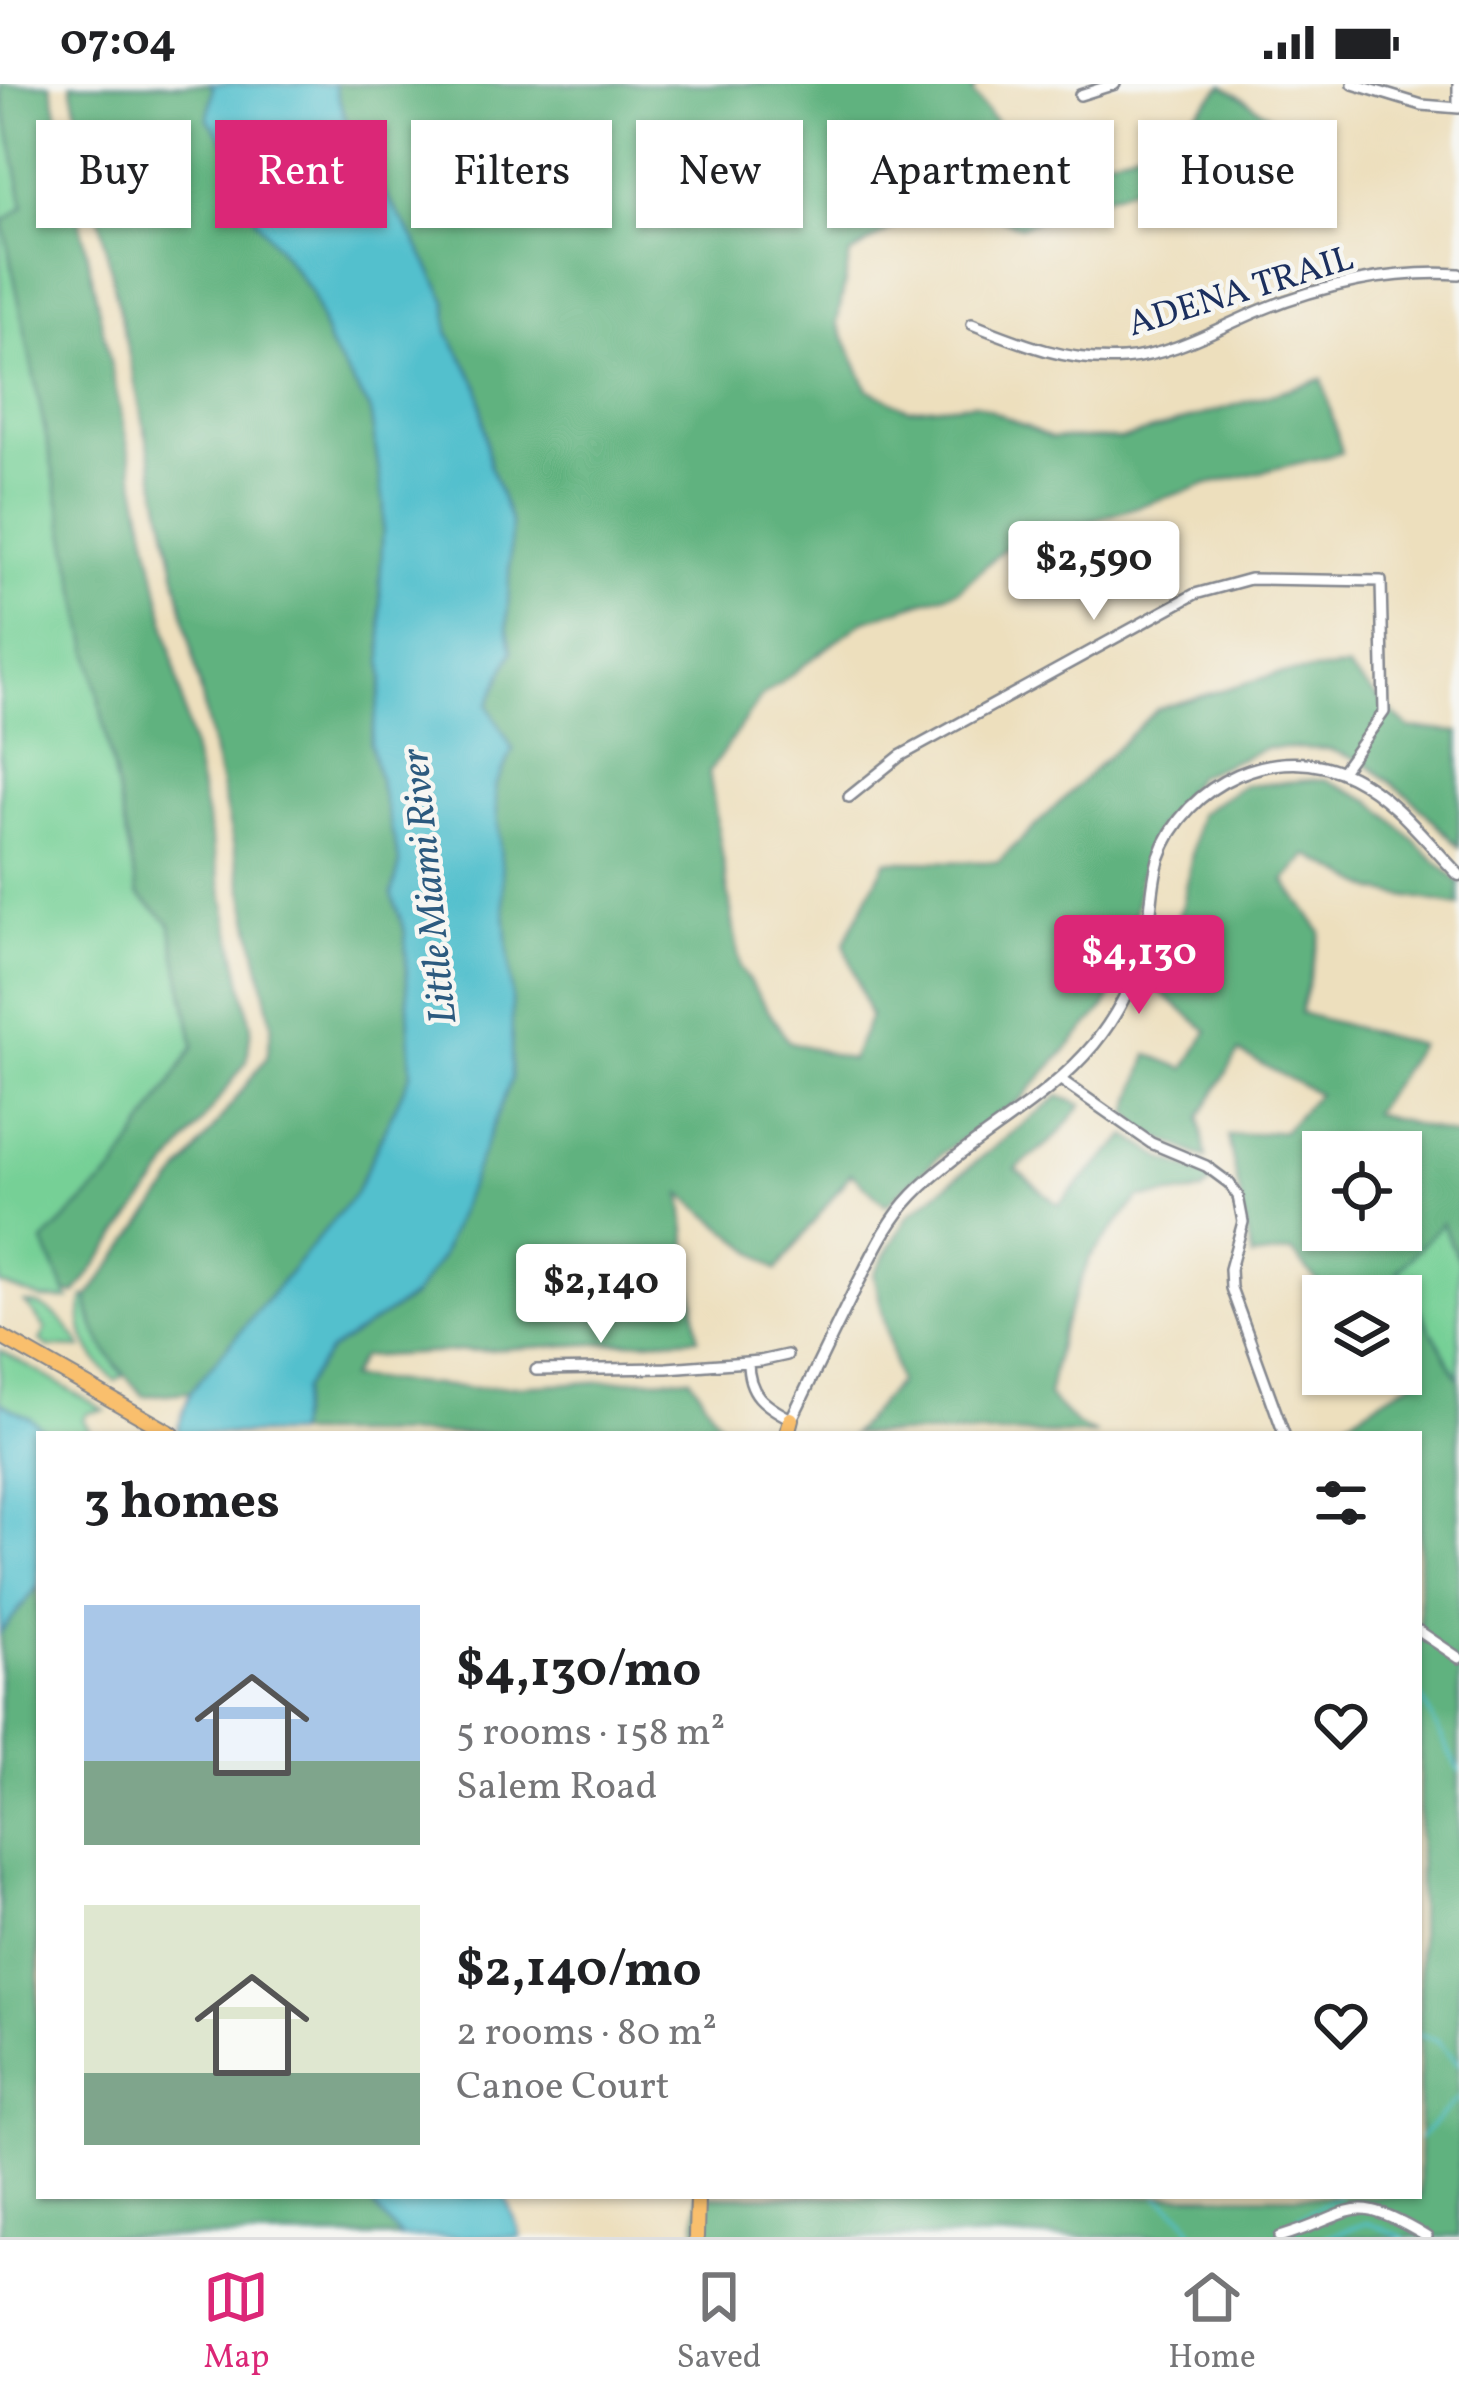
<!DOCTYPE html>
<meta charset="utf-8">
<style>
:root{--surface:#fff;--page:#f6f6f6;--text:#202124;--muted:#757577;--line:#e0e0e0;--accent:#db2777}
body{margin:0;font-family:Vollkorn,serif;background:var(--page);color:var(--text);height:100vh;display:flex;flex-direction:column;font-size:45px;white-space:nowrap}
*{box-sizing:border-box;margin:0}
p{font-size:39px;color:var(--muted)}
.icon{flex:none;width:66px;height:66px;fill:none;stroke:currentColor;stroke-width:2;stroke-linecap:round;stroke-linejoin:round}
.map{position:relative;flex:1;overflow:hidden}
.details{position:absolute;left:36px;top:1347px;width:1386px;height:768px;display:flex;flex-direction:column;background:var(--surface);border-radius:0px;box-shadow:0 3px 9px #0004}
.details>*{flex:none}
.guide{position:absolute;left:36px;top:36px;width:1389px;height:108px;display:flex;gap:24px}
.tools{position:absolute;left:1302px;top:1047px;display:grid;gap:24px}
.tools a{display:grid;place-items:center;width:120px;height:120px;border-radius:0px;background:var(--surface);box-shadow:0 3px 9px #0004;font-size:60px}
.price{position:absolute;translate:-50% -102px;padding:0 27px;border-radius:12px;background:#fff;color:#222;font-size:39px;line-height:78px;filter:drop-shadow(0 3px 6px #0008)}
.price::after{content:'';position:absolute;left:50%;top:72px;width:36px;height:27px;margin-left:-18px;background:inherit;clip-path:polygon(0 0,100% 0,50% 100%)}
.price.selected{background:var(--accent);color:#fff}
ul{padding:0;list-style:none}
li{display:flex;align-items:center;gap:36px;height:300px;padding:0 48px}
li span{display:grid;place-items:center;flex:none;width:336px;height:240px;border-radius:0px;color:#555}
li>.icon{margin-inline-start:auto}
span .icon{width:144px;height:144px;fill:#fffc;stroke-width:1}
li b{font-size:51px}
h2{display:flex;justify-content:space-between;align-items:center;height:144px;padding:0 48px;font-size:51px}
.chip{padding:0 42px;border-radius:0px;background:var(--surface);box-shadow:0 3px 9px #0004;font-size:42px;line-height:108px}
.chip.selected{background:var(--accent);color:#fff}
.status{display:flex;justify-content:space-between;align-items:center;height:84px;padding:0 60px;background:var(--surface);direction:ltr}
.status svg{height:33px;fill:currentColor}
.dock{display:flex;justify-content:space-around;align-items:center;height:168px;border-top:3px solid var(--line);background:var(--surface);font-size:33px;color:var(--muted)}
.dock a{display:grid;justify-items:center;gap:6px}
.dock .selected{color:var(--accent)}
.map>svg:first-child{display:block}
.green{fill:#76d096;stroke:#48807a;stroke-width:3}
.forest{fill:#60b27f;stroke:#3e706e;stroke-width:3;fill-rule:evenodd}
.water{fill:#53c0cd;stroke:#377896;stroke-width:3}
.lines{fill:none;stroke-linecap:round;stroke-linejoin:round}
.stream{stroke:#53c0cd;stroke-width:3}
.minor-casing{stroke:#84878e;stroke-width:14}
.tertiary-casing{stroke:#84878e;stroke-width:15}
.primary-casing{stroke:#84878e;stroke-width:18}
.minor{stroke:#fff;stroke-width:9}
.tertiary{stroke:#fff;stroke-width:10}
.primary{stroke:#f9bf6d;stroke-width:14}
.labels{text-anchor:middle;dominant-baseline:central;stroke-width:9;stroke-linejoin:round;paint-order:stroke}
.street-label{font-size:36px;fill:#1b2f5e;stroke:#f6f6f2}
.water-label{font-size:39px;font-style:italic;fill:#2c5a7f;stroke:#f6f6f2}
</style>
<div class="status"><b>07:04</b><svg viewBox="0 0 49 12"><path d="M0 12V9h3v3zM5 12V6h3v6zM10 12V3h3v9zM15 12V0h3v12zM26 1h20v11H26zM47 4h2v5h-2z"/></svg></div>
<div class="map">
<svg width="1459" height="2153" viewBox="0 0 1459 2153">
<rect width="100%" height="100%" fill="#f6f6f2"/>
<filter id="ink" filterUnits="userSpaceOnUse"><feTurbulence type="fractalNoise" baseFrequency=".00833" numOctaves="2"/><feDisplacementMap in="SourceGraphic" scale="24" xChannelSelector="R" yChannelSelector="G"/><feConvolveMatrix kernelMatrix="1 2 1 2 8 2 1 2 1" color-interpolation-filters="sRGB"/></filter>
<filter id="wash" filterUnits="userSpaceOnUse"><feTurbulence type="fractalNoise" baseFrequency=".004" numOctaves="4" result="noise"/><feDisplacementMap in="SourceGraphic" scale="48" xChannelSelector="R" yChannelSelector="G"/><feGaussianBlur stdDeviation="2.7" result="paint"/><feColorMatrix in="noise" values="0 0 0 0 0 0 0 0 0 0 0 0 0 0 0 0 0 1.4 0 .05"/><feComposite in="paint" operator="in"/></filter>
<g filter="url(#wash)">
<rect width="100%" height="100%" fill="#eddfbd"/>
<path class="green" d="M0,2l24,120 -20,16 134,672 32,29 24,123 -78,124 -73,72 26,57h-27l-42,-15z
M1442,1138l17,40v118l-61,-109z
M84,1213h4l1,10 27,60 8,8 -9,6c-25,-24 -41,-50 -31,-84z
M25,1219c25,0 45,25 57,45l-34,-1 -8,-6 6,-12z
M0,1266l104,60 -17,3 -4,6 8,15h-43l-18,-16 -30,-16z"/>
<path class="forest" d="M0,0h51l200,942 -4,35 -172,233 -9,-2 -23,-50 73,-72 78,-124 -24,-123 -32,-29 -135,-672 21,-16z
M71,0h139l3,3 -5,32 35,47 13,53 55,73 19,55 40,62 14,96 -4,81 3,94 -13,63 30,121 -8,30 13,38 6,142 -56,120 -165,198 -46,4c-27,-28 -54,-58 -56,-99l179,-240 5,-32z
M334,0h643l-5,9 61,74c94,-10 123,-11 190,-82l90,59 -7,27c-18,-3 -39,-9 -57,-8 -77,6 -156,37 -229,64l-75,-33 -95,61 -13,68 31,66 40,20 67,-6 76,35 72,1 199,-60 20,74 -137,32 -201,64 -45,41 -96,31 -102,76 -52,75 31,195 48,74 63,19 19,-43 -26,-74 42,-82 112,1 159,-153 120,-35 70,-6 62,60 50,4v115l-49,-50 -46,-35 -36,-13 -62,-1 -69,28 -42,55 -15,46 -9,71 -25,58 -85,93 -77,53 -58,53 -35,-32 -74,97 -95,-76 16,144 -337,19 -12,21 124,10 217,-11 36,57h-432l9,-46 26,-37 84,-54 28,-40 29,-77 27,-337 -2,-57 18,-36 -25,-45 24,-53 -5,-25 4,-104 -22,-59 -10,-77 -31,-55 -1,-30 -32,-62 -61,-94z
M1325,695l47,22 87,82v23l-83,-15 -68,-36 -23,26 36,51 -21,81 119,32 -46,68 86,24v125l-17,-39 -44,48 61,109v857h-763l1,-41h722v-762h-94l91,-55 -15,-15v-68h-71l-38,-44 -40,5 -24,-121 55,-5 35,-37 -79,-42 -39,65 6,42 -61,-28 -16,-18 19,-59 37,15 23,-38 -59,-48 34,-78 16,-91 45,-29zM1323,1068h78v78h-78z
M1059,1012l23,9 -25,31 -41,33 42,36 69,-69 36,23 51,21 -12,12 -63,6 -49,59 -30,77 -12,62 29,29 20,9h-245l46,-51 -24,-109 35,-59z
M39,1501v611h325l37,41h-401v-604z"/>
<path class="water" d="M210,0h124l20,62 61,94 32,62 1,30 31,55 10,77 22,59 -4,104 5,25 -24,53 25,45 -18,36 17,215 -1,79 -70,177 -28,39 -84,55 -26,37 -9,46h-118l14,-42 165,-198 56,-121 -6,-141 -13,-38 8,-30 -30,-121 13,-63 -3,-94 4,-81 -14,-96 -40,-62 -19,-56 -55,-72 -13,-53 -35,-47 5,-31z
M0,1318l30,16 18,16h-9v151l-39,48z
M364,2112h142l15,41h-120z"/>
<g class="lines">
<path class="stream" d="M1419,1609l40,78
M1419,1950l18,6 22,24
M1419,2055l40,-42
M1157,2112l28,21 11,20
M1297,2144l1,-11 41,-21
M1325,2153l42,-14 37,14"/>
</g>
</g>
<g filter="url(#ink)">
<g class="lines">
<g class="minor-casing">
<path id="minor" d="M1353,0l69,21 37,3
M1458,0v24
M1080,11l35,-11
M972,240c50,20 97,39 151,35 51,-4 92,-30 138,-49 61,-25 132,-40 198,-36
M849,713l51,-41 295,-162 55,-15 131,2 3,131 -43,60
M1061,996l90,63 55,23 23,17 9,13 5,26 -13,47 1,19 53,146
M748,1278c0,32 16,43 43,57
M536,1286l131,-2 93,-7 27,-6
M1419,1547l40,27
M1280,2153c77,-23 69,-47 147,0"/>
</g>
<g class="tertiary-casing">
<path id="tertiary" d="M788,1342c23,-46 45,-93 68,-139 17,-33 31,-65 57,-92 55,-57 130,-89 181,-151 26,-32 46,-73 54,-114 4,-24 4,-49 11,-72 26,-76 120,-119 193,-81 42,21 74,64 107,98"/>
</g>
<g class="primary-casing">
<path id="primary" d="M0,1252l172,98
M787,1350l4,-15
M696,2153l1,-41"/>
</g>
<use href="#minor" class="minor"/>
<use href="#tertiary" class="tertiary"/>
<use href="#primary" class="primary"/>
</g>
</g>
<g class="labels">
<g class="street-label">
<text transform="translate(1241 209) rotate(-17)">ADENA TRAIL</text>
</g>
<g class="water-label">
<text transform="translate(431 802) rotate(-96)">Little Miami River</text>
</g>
</g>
</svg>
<div class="tools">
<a><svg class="icon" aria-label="locate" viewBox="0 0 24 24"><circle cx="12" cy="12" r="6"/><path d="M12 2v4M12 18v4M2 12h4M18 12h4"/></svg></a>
<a><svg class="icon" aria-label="layers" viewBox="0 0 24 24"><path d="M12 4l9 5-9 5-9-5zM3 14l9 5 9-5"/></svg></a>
</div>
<b class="price" style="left:1094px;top:539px">$2,590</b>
<b class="price selected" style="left:1139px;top:933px">$4,130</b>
<b class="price" style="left:601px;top:1262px">$2,140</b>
<div class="guide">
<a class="chip">Buy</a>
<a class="chip selected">Rent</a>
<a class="chip">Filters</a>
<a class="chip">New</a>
<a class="chip">Apartment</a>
<a class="chip">House</a>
</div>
<section class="details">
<h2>3 homes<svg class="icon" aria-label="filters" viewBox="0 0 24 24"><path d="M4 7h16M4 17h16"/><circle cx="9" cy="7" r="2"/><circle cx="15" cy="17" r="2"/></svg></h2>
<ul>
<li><span style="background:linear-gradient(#a9c7e8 65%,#7fa58c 0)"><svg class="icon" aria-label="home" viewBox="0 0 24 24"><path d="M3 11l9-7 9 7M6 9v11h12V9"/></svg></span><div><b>$4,130/mo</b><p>5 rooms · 158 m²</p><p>Salem Road</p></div><svg class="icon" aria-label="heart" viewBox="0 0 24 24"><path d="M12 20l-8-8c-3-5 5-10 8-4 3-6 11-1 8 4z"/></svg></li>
<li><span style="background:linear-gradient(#dfe7d0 70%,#7fa58c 0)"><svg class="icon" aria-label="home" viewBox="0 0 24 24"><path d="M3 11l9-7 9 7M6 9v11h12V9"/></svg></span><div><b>$2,140/mo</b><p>2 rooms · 80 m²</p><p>Canoe Court</p></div><svg class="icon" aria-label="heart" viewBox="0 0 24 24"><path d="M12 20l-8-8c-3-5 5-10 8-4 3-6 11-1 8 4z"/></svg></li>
</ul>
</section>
</div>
<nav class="dock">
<a class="selected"><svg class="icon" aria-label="map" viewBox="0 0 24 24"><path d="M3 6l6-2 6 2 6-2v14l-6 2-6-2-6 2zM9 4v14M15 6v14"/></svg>Map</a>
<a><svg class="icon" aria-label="saved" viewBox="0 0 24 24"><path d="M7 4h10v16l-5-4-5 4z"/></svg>Saved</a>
<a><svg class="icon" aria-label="home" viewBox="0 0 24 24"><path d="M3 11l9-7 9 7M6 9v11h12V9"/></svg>Home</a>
</nav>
